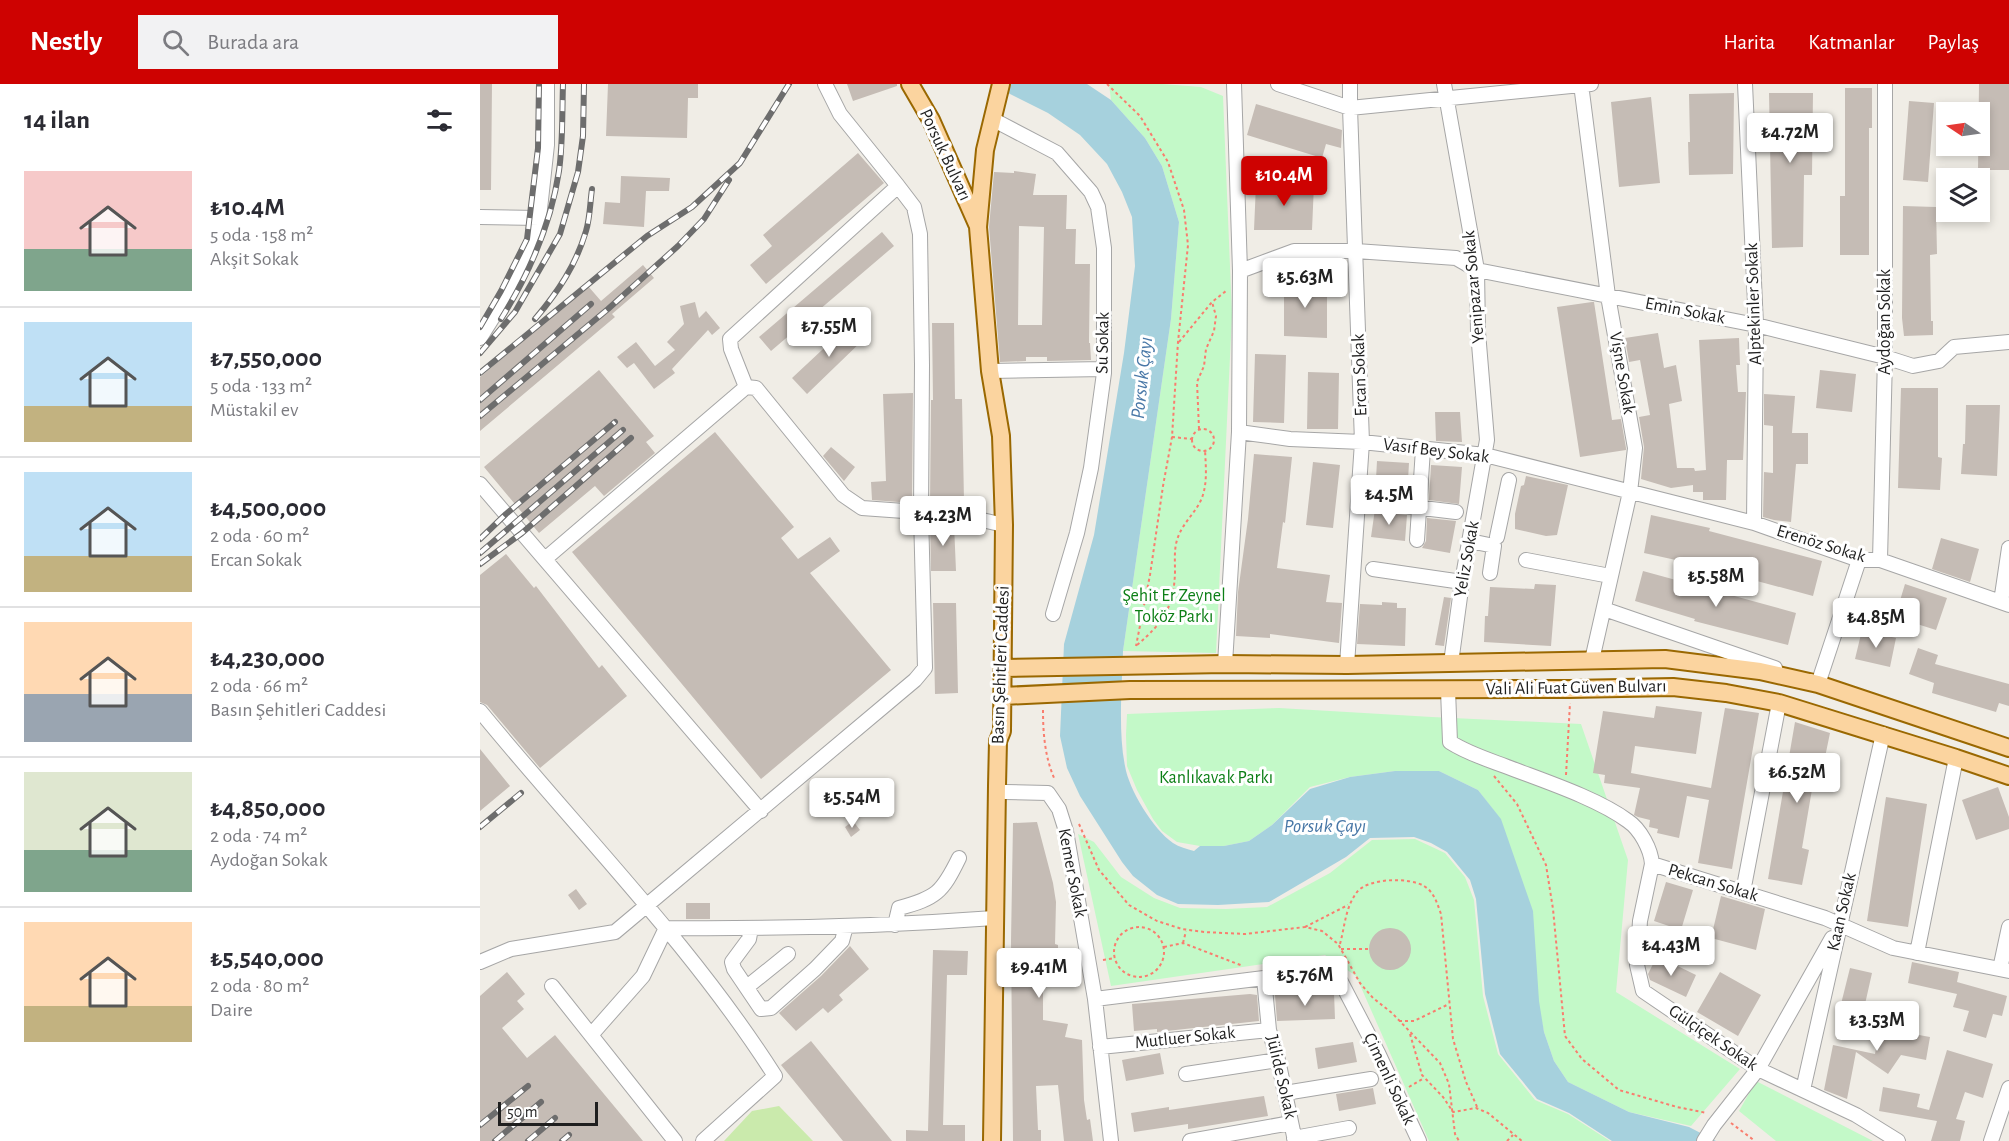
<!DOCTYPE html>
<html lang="tr">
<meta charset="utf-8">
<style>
:root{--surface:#fff;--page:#f2f2f3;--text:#2b2b33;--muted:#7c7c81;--line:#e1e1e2;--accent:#ce0201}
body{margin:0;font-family:"Alegreya Sans",sans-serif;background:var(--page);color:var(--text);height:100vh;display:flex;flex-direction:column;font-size:22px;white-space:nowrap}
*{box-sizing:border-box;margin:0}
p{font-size:20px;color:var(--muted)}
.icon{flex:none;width:33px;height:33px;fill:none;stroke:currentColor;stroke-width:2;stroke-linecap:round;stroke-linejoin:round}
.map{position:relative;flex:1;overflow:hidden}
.drawer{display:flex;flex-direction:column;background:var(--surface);width:480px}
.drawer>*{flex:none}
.needle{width:39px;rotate:283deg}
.tools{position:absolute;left:1456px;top:18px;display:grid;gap:12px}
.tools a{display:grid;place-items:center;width:54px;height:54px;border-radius:0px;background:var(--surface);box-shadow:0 3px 9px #0003;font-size:30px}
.scale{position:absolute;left:18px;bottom:15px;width:100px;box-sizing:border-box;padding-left:6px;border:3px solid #1f1f1f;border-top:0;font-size:16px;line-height:21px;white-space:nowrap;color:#1f1f1f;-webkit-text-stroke:4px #fff;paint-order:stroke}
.price{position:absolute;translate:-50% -51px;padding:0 14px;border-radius:6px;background:#fff;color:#222;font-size:20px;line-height:39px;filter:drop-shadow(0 2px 3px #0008)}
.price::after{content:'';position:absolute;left:50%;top:36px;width:18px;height:14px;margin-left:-9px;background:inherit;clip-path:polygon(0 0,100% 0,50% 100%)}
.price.on{background:var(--accent);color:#fff}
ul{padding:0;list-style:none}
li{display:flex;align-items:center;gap:18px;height:150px;padding:0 24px}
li+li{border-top:2px solid var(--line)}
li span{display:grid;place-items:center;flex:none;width:168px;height:120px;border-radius:0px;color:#555}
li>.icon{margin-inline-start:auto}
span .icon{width:72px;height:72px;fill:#fffc;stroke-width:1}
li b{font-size:26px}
h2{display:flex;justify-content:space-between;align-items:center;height:72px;padding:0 24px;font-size:26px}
header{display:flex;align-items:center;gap:36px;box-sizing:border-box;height:84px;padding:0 30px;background:var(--accent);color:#fff}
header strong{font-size:28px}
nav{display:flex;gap:33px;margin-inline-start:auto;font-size:21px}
.search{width:420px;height:54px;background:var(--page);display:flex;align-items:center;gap:15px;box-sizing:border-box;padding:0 21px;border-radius:0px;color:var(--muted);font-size:22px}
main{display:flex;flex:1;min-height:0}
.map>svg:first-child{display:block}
.grass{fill:#caeaac}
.park{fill:#c3f9c8}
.water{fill:#a6d1dd}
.building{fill:#c5bcb5;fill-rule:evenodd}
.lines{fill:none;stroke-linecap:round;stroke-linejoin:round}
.minor-casing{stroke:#a6a6a6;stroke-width:16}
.major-casing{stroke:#9a6801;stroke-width:20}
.path{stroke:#f97d6e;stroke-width:2;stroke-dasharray:3 3;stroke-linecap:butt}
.minor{stroke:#fff;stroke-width:14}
.major{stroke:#fbd49f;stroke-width:16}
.rail-casing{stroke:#6d6d6d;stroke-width:6}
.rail{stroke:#fff;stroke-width:4;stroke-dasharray:11;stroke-linecap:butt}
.labels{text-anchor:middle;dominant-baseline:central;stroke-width:6;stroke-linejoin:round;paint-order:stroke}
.street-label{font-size:18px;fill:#1f1f1f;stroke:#fff}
.park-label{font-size:18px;fill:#0c7f16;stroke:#fff}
.water-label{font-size:20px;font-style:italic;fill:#4978a7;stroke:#fff}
</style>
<header>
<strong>Nestly</strong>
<div class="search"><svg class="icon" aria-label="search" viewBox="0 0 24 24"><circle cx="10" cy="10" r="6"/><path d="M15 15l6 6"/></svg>Burada ara</div>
<nav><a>Harita</a><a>Katmanlar</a><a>Paylaş</a></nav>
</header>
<main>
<section class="drawer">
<h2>14 ilan<svg class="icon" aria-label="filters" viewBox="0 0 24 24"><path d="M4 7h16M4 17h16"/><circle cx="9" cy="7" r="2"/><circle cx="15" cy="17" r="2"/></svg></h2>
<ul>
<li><span style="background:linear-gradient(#f6c9c9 65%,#7fa58c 0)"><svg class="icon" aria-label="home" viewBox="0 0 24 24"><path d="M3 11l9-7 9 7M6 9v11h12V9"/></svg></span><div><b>₺10.4M</b><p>5 oda · 158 m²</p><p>Akşit Sokak</p></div></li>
<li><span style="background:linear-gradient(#bfe0f5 70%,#c2b280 0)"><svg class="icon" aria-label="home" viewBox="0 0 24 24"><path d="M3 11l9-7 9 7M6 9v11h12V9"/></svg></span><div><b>₺7,550,000</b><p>5 oda · 133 m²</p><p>Müstakil ev</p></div></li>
<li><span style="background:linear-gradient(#bfe0f5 70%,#c2b280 0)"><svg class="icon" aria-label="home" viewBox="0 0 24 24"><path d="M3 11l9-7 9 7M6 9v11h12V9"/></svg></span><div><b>₺4,500,000</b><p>2 oda · 60 m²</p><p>Ercan Sokak</p></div></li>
<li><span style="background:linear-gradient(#ffd9b3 60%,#9aa5b1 0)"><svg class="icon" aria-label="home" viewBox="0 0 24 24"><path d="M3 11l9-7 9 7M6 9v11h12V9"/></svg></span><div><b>₺4,230,000</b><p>2 oda · 66 m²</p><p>Basın Şehitleri Caddesi</p></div></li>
<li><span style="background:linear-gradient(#dfe7d0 65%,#7fa58c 0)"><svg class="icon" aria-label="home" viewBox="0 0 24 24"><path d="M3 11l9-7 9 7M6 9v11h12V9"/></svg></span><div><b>₺4,850,000</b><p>2 oda · 74 m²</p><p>Aydoğan Sokak</p></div></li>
<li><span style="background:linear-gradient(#ffd9b3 70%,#c2b280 0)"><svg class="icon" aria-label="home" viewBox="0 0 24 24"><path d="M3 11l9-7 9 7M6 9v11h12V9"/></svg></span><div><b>₺5,540,000</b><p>2 oda · 80 m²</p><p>Daire</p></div></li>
</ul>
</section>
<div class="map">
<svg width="1529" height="1057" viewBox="0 0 1529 1057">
<rect width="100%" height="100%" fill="#f0ede6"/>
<path class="grass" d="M299,1022l34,35h-89l28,-30z"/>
<path class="park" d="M629,0h53l39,3 22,9 9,219 -16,338 -93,-2 48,-332 8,-97 -17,-56 -17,-28 -34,-38z
M799,624l153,9 149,7 47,136 -12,132 124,77 -49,57 -62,-14 -61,-30 -14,-21 -10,-29 -43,-212 -23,-30 -39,-19h-44l-45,6 -40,10 -38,38 -23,16 -25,5h-24l-23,-4 -15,-11 -9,-12 -16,-29 -10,-24 -1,-31 1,-21z
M598,750l16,8 27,35 33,21 26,10 46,1 41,-2 63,-34 42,-33 43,-1 30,14 20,24 9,23 9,96 15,58 37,46 33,14 42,27h-181l-73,-165 -31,-21 -214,31z
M1276,997l117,60h-97l-37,-30z"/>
<path class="water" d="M510,0h97l24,16 34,38 17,28 17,56 -8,97 -48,332c-1,35 -5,81 2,115 4,24 28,63 48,77 6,4 14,6 21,8l6,-5h24l25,-5 23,-16 38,-36 40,-12 45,-6h44l39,19 23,29 32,92 6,90 5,31 10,29 14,21 61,30 60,15 27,14h-104l-43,-28 -32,-14 -37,-45 -15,-60 -9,-95 -6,-19 -23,-28 -16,-9 -17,-6 -44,1 -24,19 -77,45 -51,3 -40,-1 -21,-9 -24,-19 -11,-14 -42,-66 -13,-28 -7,-32 4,-92 30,-109 30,-182 11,-87 -3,-49 -10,-25 -15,-28 -27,-29 -32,-22z"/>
<path class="building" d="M0,0h12l-1,106h-11z
M128,0h90v14h-10l-1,40 -81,-2z
M367,0h50v2l-44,15z
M1499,0h30v86h-31z
M1365,4h27v40h-3v127h-29v-59h5z
M1254,9l-1,81 -44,1 -1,-33h2l-1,-48z
M1289,9h44l-1,82h-8l-1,72 -31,1z
M1171,13l9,86 -41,4 -8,-85z
M1429,17l25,2 -6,79 -25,-2z
M776,20l86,26 -1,18 -15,-4 -4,14 -75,-23z
M378,69l26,30 -118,101 -16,-19 22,-19 -9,-11z
M534,87l22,3 -3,21h34l-1,34h10l-1,35h15l-1,79h1l1,17 -44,1v-4h-21v4l-26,1 -11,-135 5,-55 20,1zM539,142l25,1 -2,98h-24z
M141,92l49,2 -1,13h-23l-2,36 -41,-3 2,-22 15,1z
M809,99l25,1 -2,46h-58l2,-46 33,2z
M1423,122l33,1 1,47 -7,1 1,66h2v14l-29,1 -2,-18z
M402,148l12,14 -123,105 -12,-14z
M163,181l11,13 -42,36 3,3 -135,114v-54l108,-91 13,15z
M804,197l43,2v55l-43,-2z
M215,218l4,16 7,-7 14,17 -8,7 -4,-5 -36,39 3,4 -21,16 -20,-26 -7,5 -10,-11 19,-15 19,24 20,-16 -8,-8 17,-18 -4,-18z
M1112,218h2l18,118 9,-1 5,29v2l-46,7 -23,-150z
M372,238l14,15 -59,57 -15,-16z
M452,239h22l1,76h7l2,102 -11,1 1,4 -24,-2 1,-104h2z
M1178,249l6,35 12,-3 6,36 -13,3 8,64h17l1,3 11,-1 -7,-130 40,-2 1,27h-4l2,27h8l-3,68h-16l-1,40h-23v-8h-10v-7l-22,3 -30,-9 3,-32 -5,-30 11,-2 -10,-55 -11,2 -4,-24z
M775,270l31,1 -2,68 -31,-1z
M119,286l55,66 -8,6 9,11 -51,43 -9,-10 -56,47 -55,-66z
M1340,286l36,4 -4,38 -36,-4z
M828,288l31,1 -1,56h-31z
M1421,304h37v69l4,1 -2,32 -42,-2z
M433,309l-1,110 -40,-3 -1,-18 15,-1 -3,-87z
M1284,310l31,2 -3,37h16v31h-12l-5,58 -17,-2 -11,-3 1,-45 9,1v-47l-9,-1z
M1486,321h34l-3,71 -36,-2 2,-30h2z
M955,328h25l2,30 -26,-1z
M235,348l79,95 -13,11 17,21 32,-22 10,14 -30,22 81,97 -130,109 -189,-227z
M351,363l24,20 -11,14 -21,-25z
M774,370l38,3 -7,66 -2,-1 -6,46 53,7 -4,27 16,1 -3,40 -69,-9v4l-34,-2 2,-44 10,-73z
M897,377l32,2 -2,34 -25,-3 -7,3z
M833,378l27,3 -7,63 -27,-3z
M951,381l31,2 -3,37 -30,-4z
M1046,392l42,9 -11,50 -11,1 -31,-7v-15l6,-28 3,-1z
M895,425l5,3 27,3 -2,26 -34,-4z
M1171,431l59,13 -1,3 113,30 -9,35 -119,-32 -50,-11z
M947,434l29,3 -6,32 -28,-5 4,-7z
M450,438l24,2 2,47h-25z
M1461,454l38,11 -9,33 -38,-13z
M26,470l28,34 2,-2 63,82 3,-3 25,31 -87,72 -53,-63 -7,-3v-127z
M1163,487l153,42 -8,32 -94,-24 1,-2 -60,-18z
M1055,500l21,1 -5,61 -67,-4 1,-26h3l2,-29 44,2z
M1425,500l42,14 -11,32 -41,-13z
M964,513l7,1 -7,48 -9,-1z
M902,518l15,1v5h9l-1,38 -48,-2 3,-40 22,1z
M453,519h23l2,90 -23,1z
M1382,546l34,8 -6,29 -35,-8z
M1438,564l20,7 -3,9 74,20v22l-10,-3 -3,9 -64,-19 2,-10 -25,-9z
M1176,622l46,6 -6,42 -61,-8 -4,27 80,15 14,-80 34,5 -27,156 -34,-6 11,-63 -22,-4 -8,42 -22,-5 1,-4 -9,-2 1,-7 -12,-3 -4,-2 6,-27 -36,-5 1,-8 -12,-2 10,-62 51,7z
M1315,638l35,11 -7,34 -7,-1 -14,82 7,2 -7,35 -34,-6z
M0,665l30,37 -30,25z
M1518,703l11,30v12l-33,11 -14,-40z
M1406,713l41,7 -19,123 -41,-6z
M373,737l7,9 -9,7 -6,-10z
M557,738l16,61 3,19 -1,42 3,1v31l-15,-1v45l25,4 -3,13 17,3 2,60 3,20 3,-1 3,22h-29l-6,-56 -22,1 2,44h3v11h-28l-2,-200 2,-118z
M1186,798l27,8 -12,40 -27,-9z
M96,805l11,15 -8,6 -11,-15z
M1241,812l44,13 -9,41 -45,-12z
M206,819h24v16h-24z
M889 865a21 21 0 1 1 42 0a21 21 0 1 1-42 0Z
M370,862l19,23 -30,26 4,5 -15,13 -5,-5 -27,23 -17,-18 42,-37z
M453,866l35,1 -1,24h-20l-4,150h22v16h-59v-11l22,1z
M1177,872l39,19 -10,22 -36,-17 -2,-6z
M1432,878l47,10 -2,10 50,14 -5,20 -9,-2 -7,24 -23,-7 6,-20 -16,-4 4,-13 -49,-11z
M1370,884l22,5 -11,49 -23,-6z
M27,888l18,22 -8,7 7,8 -22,19 25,30 28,-23 88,106h-163v-145z
M1240,888l41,23 -23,41 -41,-24z
M854,908l1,27 -58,2 -2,-26z
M770,910l7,1 2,26 -102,11v-3l-23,2 -2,-27z
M1402,927l29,5 -3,17 22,4 -4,23 -25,-5 -13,19 -32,-22 -9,47 -23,-9 9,-45 42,9z
M331,957l81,100h-49l-62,-76z
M873,958l4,20 -39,7 -3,-21z
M1467,966l46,14 -10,34 -18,-6 -9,27 9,2 -5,20h-29l6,-20 -58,-10 4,-24 37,7 -3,13 12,3z
M680,969l4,21 -38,7 -4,-21z
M893,1004l3,16 -37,7 -3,-17z
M784,1012l4,20 -80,13v-5l-54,8 -3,-19 38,-6v3z"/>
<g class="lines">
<g class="minor-casing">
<path id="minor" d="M798,0l72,24 241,-24
M964,0l33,186 1,62 9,108 -25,142 -11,81
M1101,0l27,212 27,152 -5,44 -38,168
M1265,0l11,241 -2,198
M512,35l65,34 34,39 7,15 6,41v125l-13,95 -14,65 -24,81
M0,133l59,1 8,-73v-61
M760,187l54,-20h62l100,7 21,12 279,55 129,32 28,9 26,-5 15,-14 55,-5
M0,254c23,-37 49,-76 59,-120
M510,287l114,-2
M266,303l10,1 87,107 19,13 98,7 44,10
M759,348l51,7 72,3 123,13 269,68 105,37h21l129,45
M0,400l281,327
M901,419l75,9
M1017,453l12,-57
M937,456l6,-91
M990,457l24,5 -4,27
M65,475l201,-172 -15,-38 -1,-10 168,-153 -58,-72 -15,-30
M1046,476l84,16
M1400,476l5,-203v-273
M893,485l89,13
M1521,518l8,-54
M1124,525l171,59
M745,580l14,-232 1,-161 -6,-187
M867,581l15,-223 -12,-334v-24
M1330,597l8,3 1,-3 40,-121
M968,606l2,52c17,11 36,17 55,24 36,14 92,32 123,55 12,8 23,28 24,43l173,54 68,30 116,23
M0,627c99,121 211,233 295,365l-72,65
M525,708l43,1 11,16 7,22 29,168 16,142
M1172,780l-12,57 -3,44 6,26 115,78 98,46 42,26
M1263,808l36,-189
M415,841l4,-17c37,-10 43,-15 60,-50
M271,844l-2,11 -17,23 2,7 27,40 10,-1 44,-39 27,-28 4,-15
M1437,869l39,-195
M0,878l31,-13 104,-17 300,-252 10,-12 -4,-154 1,-149 -2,-131 -6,-27 -16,-21
M1520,885l9,-42
M784,894l5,52 9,30 17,81
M72,902l123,155
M267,903l41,-33
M615,915l169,-21 63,-3 14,7 37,71 41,88
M111,951l52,-59 23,-48c110,1 219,-2 328,-10
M620,963l169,-17
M706,990l92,-14
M1323,1006l80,-356
M805,1009l86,-14
M814,1054l55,-10
M710,1057l101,-18
M1224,1057l10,-16 44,-56 74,-131
M1511,1057l18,-53"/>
</g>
<g class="major-casing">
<path id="major" d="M430,0l21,36 46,104
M524,584l221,-4 122,1 318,-6 95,12 58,13 191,64
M523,612l127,-6 440,-1 103,-2 53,6 53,10 177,55 53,18
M512,1057l5,-355 1,-45 4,-10 2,-206 -3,-89 -11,-65 -12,-144 7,-77 16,-66"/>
</g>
<path class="path" d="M627,0l33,32 28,46 16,48 4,35 -10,97 -6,95 -9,49 -13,89 -14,71
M699,258l33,-40 14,-11
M719,345l-2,-47 7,-16 2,-17 8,-18 2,-15 -4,-14
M712 356a11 11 0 1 1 22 0a11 11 0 1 1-22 0Z
M692,353l20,2
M657,561c26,-22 37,-38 38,-73 0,-11 -1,-22 2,-32 4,-14 15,-24 22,-36 9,-16 7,-35 6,-54
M563,626c0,24 2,48 12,70
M1086,691l4,-72
M1014,692l23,28 29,61 7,44 12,127 17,23 37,31 58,17 30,6
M599,740l20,46 30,35 28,16 25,8 22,3 41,2 60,-7 17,4 16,13 22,39 13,15 19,15 48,50 9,21 6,50 4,7
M825,843l43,-22
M634 868a25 25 0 1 1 50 0a25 25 0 1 1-50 0Z
M703,859l3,-12
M860,860c5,-18 5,-36 17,-52 11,-14 52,-15 67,-6 10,6 13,17 17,28l12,125 13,43 12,27
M684,863l19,-4 60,23
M861,865h28
M623,876l12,-2
M919,937h15l35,-17
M930,950l12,41 21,22 10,15 23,-4 12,5 34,28
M929,1003l15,-9
M1251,1039l24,18
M1027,1057l6,-6"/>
<use href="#minor" class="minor"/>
<use href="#major" class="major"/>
<g class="rail-casing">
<path id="rail" d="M21,235c28,-45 50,-95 58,-148 4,-28 3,-58 4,-87
M55,235c23,-27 41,-54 51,-88 4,-13 4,-28 6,-42
M0,243l21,-36 26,-52 11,-91 1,-64
M0,269l35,-41 45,-78 18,-62 5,-36 1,-52
M0,289l167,-137 45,-29 48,-44 49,-79
M0,316l111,-96
M0,332l128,-107 70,-63 26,-27 25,-39
M0,455l26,-25 109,-92
M0,469l143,-123
M0,480l42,-31 109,-95
M0,743l41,-34
M0,1041l48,-39
M15,1057l46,-39
M48,1057l27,-23
M82,1057l7,-6"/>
</g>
<use href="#rail" class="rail"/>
</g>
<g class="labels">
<g class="street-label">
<text transform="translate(465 71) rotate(65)">Porsuk Bulvarı</text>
<text transform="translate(994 203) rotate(-95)">Yenipazar Sokak</text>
<text transform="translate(1274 220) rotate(-92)">Alptekinler Sokak</text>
<text transform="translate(1205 227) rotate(11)">Emin Sokak</text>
<text transform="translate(1405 238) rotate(-90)">Aydoğan Sokak</text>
<text transform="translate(623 259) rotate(-89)">Su Sokak</text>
<text transform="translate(1142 289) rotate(80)">Vişne Sokak</text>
<text transform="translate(880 291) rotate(-92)">Ercan Sokak</text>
<text transform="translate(956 367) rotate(7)">Vasıf Bey Sokak</text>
<text transform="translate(1341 460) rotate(17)">Erenöz Sokak</text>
<text transform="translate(987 475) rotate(-80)">Yeliz Sokak</text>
<text transform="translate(521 581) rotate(-88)">Basın Şehitleri Caddesi</text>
<text transform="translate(1096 604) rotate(-1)">Vali Ali Fuat Güven Bulvarı</text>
<text transform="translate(592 789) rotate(79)">Kemer Sokak</text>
<text transform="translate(1233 799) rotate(17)">Pekcan Sokak</text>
<text transform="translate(1362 828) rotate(-77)">Kaan Sokak</text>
<text transform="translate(705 954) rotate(-6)">Mutluer Sokak</text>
<text transform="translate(1233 954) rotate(34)">Gülçiçek Sokak</text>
<text transform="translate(801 993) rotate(77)">Jülide Sokak</text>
<text transform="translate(909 995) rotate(65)">Çimenli Sokak</text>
</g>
<g class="park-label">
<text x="694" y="512">Şehit Er Zeynel<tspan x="694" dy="21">Toköz Parkı</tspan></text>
<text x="736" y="694">Kanlıkavak Parkı</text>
</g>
<g class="water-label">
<text transform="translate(662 294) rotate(-84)">Porsuk Çayı</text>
<text x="845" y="742">Porsuk Çayı</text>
</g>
</g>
</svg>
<div class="tools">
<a><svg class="needle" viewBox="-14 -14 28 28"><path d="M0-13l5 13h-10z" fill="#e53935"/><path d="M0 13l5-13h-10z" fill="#7c7c81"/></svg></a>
<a><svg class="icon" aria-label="layers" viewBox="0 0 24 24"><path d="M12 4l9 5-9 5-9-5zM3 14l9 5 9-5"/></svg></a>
</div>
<div class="scale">50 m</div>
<b class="price" style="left:1310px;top:80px">₺4.72M</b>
<b class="price on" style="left:804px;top:123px">₺10.4M</b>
<b class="price" style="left:825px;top:225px">₺5.63M</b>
<b class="price" style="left:349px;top:274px">₺7.55M</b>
<b class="price" style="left:909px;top:442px">₺4.5M</b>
<b class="price" style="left:463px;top:463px">₺4.23M</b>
<b class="price" style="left:1236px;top:524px">₺5.58M</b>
<b class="price" style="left:1396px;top:565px">₺4.85M</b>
<b class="price" style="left:1317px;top:720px">₺6.52M</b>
<b class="price" style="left:372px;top:745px">₺5.54M</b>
<b class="price" style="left:1191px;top:893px">₺4.43M</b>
<b class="price" style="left:559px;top:915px">₺9.41M</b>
<b class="price" style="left:825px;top:923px">₺5.76M</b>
<b class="price" style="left:1397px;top:968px">₺3.53M</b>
</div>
</main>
